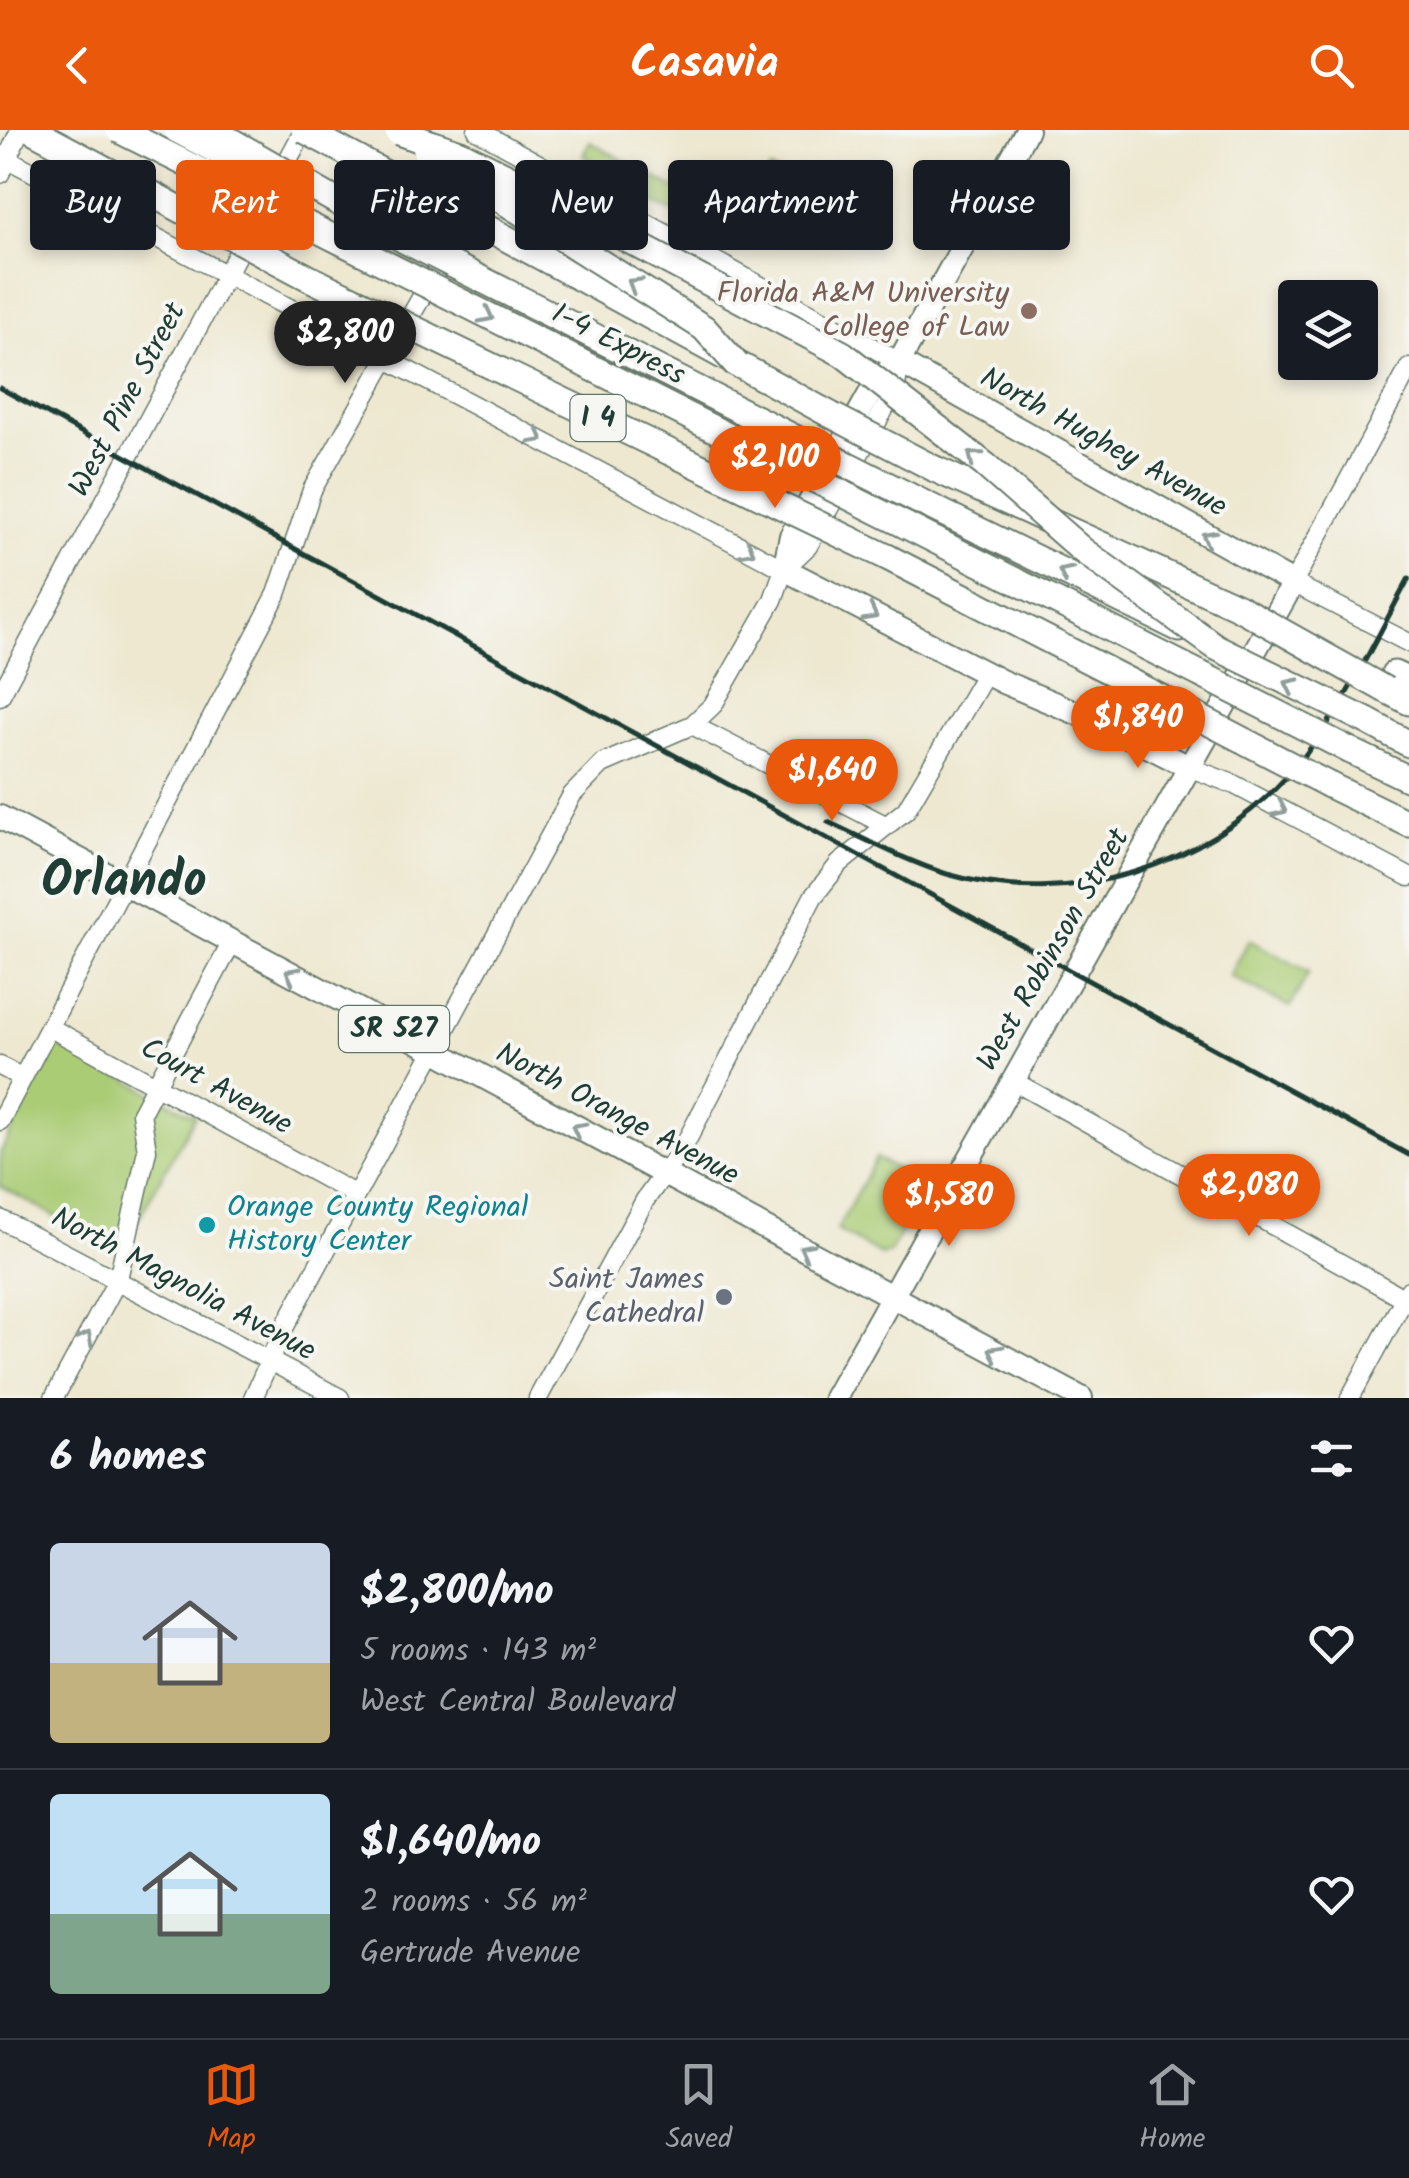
<!DOCTYPE html>
<meta charset="utf-8">
<style>
:root{--surface:#171b24;--page:#242831;--text:#f1f3f6;--muted:#9ea1a6;--line:#363941;--accent:#ea580c}
body{margin:0;font-family:Kalam,sans-serif;background:var(--page);color:var(--text);height:100vh;display:flex;flex-direction:column;font-size:38px;white-space:nowrap}
*{box-sizing:border-box;margin:0}
p{font-size:32px;color:var(--muted)}
.icon{flex:none;width:55px;height:55px;fill:none;stroke:currentColor;stroke-width:2;stroke-linecap:round;stroke-linejoin:round}
.map{position:relative;height:1268px;overflow:hidden}
.panel{display:flex;flex-direction:column;background:var(--surface);flex:1}
.panel>*{flex:none}
.top-card{position:absolute;left:30px;top:30px;width:1350px;height:90px;display:flex;gap:20px}
.controls{position:absolute;left:1278px;top:150px;display:grid;gap:20px}
.controls a{display:grid;place-items:center;width:100px;height:100px;border-radius:10px;background:var(--surface);box-shadow:0 5px 15px #0003;font-size:50px}
.price{position:absolute;translate:-50% -85px;padding:0 22px;border-radius:35px;background:var(--accent);color:#fff;font-size:32px;line-height:65px;filter:drop-shadow(0 2px 5px #0008)}
.price::after{content:'';position:absolute;left:50%;top:60px;width:30px;height:22px;margin-left:-15px;background:inherit;clip-path:polygon(0 0,100% 0,50% 100%)}
.price.on{background:#222;color:#fff}
ul{padding:0;list-style:none}
li{display:flex;align-items:center;gap:30px;height:250px;padding:0 50px}
li+li{border-top:2px solid var(--line)}
li span{display:grid;place-items:center;flex:none;width:280px;height:200px;border-radius:10px;color:#555}
li>.icon{margin-inline-start:auto}
span .icon{width:120px;height:120px;fill:#fffc;stroke-width:1}
li b{font-size:42px}
h2{display:flex;justify-content:space-between;align-items:center;height:120px;padding:0 50px;font-size:42px}
.tag{padding:0 35px;border-radius:10px;background:var(--surface);box-shadow:0 5px 15px #0003;font-size:35px;line-height:90px}
.tag.on{background:var(--accent);color:#fff}
header{display:flex;justify-content:space-between;align-items:center;height:130px;padding:0 50px;background:var(--accent);color:#fff;font-size:45px;font-weight:800}
.menu{display:flex;justify-content:space-around;align-items:center;height:140px;border-top:2px solid var(--line);background:var(--surface);font-size:28px;color:var(--muted)}
.menu a{display:grid;justify-items:center;gap:5px}
.menu .on{color:var(--accent)}
.map>svg:first-child{display:block}
.green{fill:#aacc74;stroke:#648454;stroke-width:2.5}
.lines{fill:none;stroke-linecap:round;stroke-linejoin:round}
.minor-casing{stroke:#67796b;stroke-width:21}
.major-casing{stroke:#67796b;stroke-width:26}
.highway-casing{stroke:#67796b;stroke-width:29}
.minor{stroke:#fff;stroke-width:18}
.major{stroke:#fff;stroke-width:22}
.highway{stroke:#fff;stroke-width:25}
.rail{stroke:#1f3d34;stroke-width:5}
.highway-bridge-casing{stroke:#67796b;stroke-width:29;stroke-linecap:butt}
.highway-bridge{stroke:#fff;stroke-width:25}
.oneway{stroke:#8f9e9a}
.education-dot{fill:#8d6e63;stroke:#f6f6f2;stroke-width:4}
.culture-dot{fill:#0f9aa8;stroke:#f6f6f2;stroke-width:4}
.worship-dot{fill:#6b7280;stroke:#f6f6f2;stroke-width:4}
.labels{text-anchor:middle;dominant-baseline:central;stroke-width:8;stroke-linejoin:round;paint-order:stroke}
.shield{fill:#f6f6f2;stroke:#60746d;stroke-width:2.5}
.shield-label{font-size:28px;font-weight:bold;fill:#1f3d34}
.education-label{font-size:30px;fill:#785e54;stroke:#f6f6f2;text-anchor:end}
.street-label{font-size:30px;fill:#1f3d34;stroke:#f6f6f2}
.culture-label{font-size:30px;fill:#0d838f;stroke:#f6f6f2;text-anchor:start}
.worship-label{font-size:30px;fill:#5b616d;stroke:#f6f6f2;text-anchor:end}
.town-label{font-size:50px;font-weight:bold;fill:#1f3d34;stroke:#f6f6f2}
</style>
<header><svg class="icon" aria-label="back" viewBox="0 0 24 24"><path d="M15 5l-7 7 7 7"/></svg>Casavia<svg class="icon" aria-label="search" viewBox="0 0 24 24"><circle cx="10" cy="10" r="6"/><path d="M15 15l6 6"/></svg></header>
<div class="map">
<svg width="1409" height="1268" viewBox="0 0 1409 1268">
<rect width="100%" height="100%" fill="#f6f6f2"/>
<filter id="ink" filterUnits="userSpaceOnUse"><feTurbulence type="fractalNoise" baseFrequency=".01" numOctaves="2"/><feDisplacementMap in="SourceGraphic" scale="20" xChannelSelector="R" yChannelSelector="G"/><feConvolveMatrix kernelMatrix="1 2 1 2 8 2 1 2 1" color-interpolation-filters="sRGB"/></filter>
<filter id="wash" filterUnits="userSpaceOnUse"><feTurbulence type="fractalNoise" baseFrequency=".0048" numOctaves="4" result="noise"/><feDisplacementMap in="SourceGraphic" scale="40" xChannelSelector="R" yChannelSelector="G"/><feGaussianBlur stdDeviation="2.25" result="paint"/><feColorMatrix in="noise" values="0 0 0 0 0 0 0 0 0 0 0 0 0 0 0 0 0 1.4 0 .05"/><feComposite in="paint" operator="in"/></filter>
<g filter="url(#wash)">
<rect width="100%" height="100%" fill="#eee8d0"/>
<path class="green" d="M590,12l93,51 -10,19 -48,-25 -42,-32z
M770,40l12,4 3,20 -19,34 -4,-1 18,-35 -15,-8 -22,31z
M702,73l59,32 -14,9 -42,-22 6,-8 -6,-3 -2,9 -8,-4z
M1249,810l60,32 -19,35 -60,-31z
M57,911l138,75 -75,136 -120,-66v-33l18,-34 3,-19z
M876,1028l50,27 -36,68 -9,2 -44,-25z"/>
</g>
<g filter="url(#ink)">
<g class="lines">
<g class="minor-casing">
<path id="minor" d="M0,25l784,414
M0,44l20,-44
M1409,238l-116,215 116,60
M0,566l304,-566
M692,595l195,101
M1191,638l42,16 176,93
M49,897l307,168
M0,936l23,12
M1013,951l392,218
M0,991l277,-527 35,-104 177,-312
M0,1089l340,179
M54,1268l64,-119 29,-129 -6,-37 91,-171
M253,1268l31,-70 288,-533 30,-31 90,-39 21,-20 60,-105 11,-31 24,-23 88,-158 3,-26 -422,-232
M538,1268l107,-198 39,-54 129,-249 26,-33 67,-54 80,-137
M1350,1268l59,-108"/>
</g>
<g class="major-casing">
<path id="major" d="M1027,0l-128,232 -21,17 -87,157 -7,33 219,113 105,44 83,42
M0,687l1081,581
M835,1268l458,-815 -394,-221"/>
</g>
<g class="highway-casing">
<path id="highway" d="M547,130l284,155
M935,339l303,138
M917,370l263,129
M905,395l295,149
M887,427l294,151
M1394,544l15,7
M1386,560l23,12
M1367,591l42,23
M1351,621l58,28
M1329,655l80,39"/>
</g>
<use href="#minor" class="minor"/>
<use href="#major" class="major"/>
<use href="#highway" class="highway"/>
<path class="rail" d="M0,258l1409,767
M828,692c39,18 78,39 119,52 123,36 259,-6 344,-102 49,-55 83,-130 118,-194"/>
<g class="highway-bridge-casing">
<path id="highway-bridge" d="M32,0l277,148 578,279
M119,0l786,395
M177,0l55,29
M212,0l192,110 513,260
M304,0l243,130
M398,2l62,21 74,37 309,164 142,111 97,85 134,97 151,74
M426,22l278,176 33,37
M831,285l104,54
M1238,477l148,83
M1200,544l151,77
M1181,578l148,77"/>
</g>
<use href="#highway-bridge" class="highway-bridge"/>
</g>
<defs><path id="oneway-chevron" d="M-2-3.5L2.5 0L-2 3.5" fill="none" stroke-width="1.6" stroke-linecap="round" stroke-linejoin="round" transform="scale(2.5)"/></defs>
<g class="oneway">
<use href="#oneway-chevron" transform="translate(634 154) rotate(-148)"/>
<use href="#oneway-chevron" transform="translate(487 186) rotate(27)"/>
<use href="#oneway-chevron" transform="translate(537 307) rotate(28)"/>
<use href="#oneway-chevron" transform="translate(974 327) rotate(-141)"/>
<use href="#oneway-chevron" transform="translate(1208 407) rotate(-151)"/>
<use href="#oneway-chevron" transform="translate(748 420) rotate(28)"/>
<use href="#oneway-chevron" transform="translate(1065 443) rotate(-154)"/>
<use href="#oneway-chevron" transform="translate(871 484) rotate(28)"/>
<use href="#oneway-chevron" transform="translate(1291 555) rotate(-154)"/>
<use href="#oneway-chevron" transform="translate(1280 679) rotate(26)"/>
<use href="#oneway-chevron" transform="translate(292 844) rotate(-152)"/>
<use href="#oneway-chevron" transform="translate(578 999) rotate(-152)"/>
<use href="#oneway-chevron" transform="translate(806 1120) rotate(-152)"/>
<use href="#oneway-chevron" transform="translate(86 1208) rotate(-62)"/>
<use href="#oneway-chevron" transform="translate(995 1222) rotate(-152)"/>
</g>
</g>
<circle class="education-dot" cx="1029" cy="181" r="10"/>
<circle class="culture-dot" cx="207" cy="1095" r="10"/>
<circle class="worship-dot" cx="724" cy="1167" r="10"/>
<g class="labels">
<g class="shield">
<rect x="570.5" y="265" width="55" height="46" rx="8"/>
<rect x="339" y="876" width="110" height="46" rx="8"/>
</g>
<g class="shield-label">
<text x="598" y="288">I 4</text>
<text x="394" y="899">SR 527</text>
</g>
<g class="education-label">
<text x="1009" y="164">Florida A&amp;M University<tspan x="1009" dy="34">College of Law</tspan></text>
</g>
<g class="street-label">
<text transform="translate(618 215) rotate(27)">I-4 Express</text>
<text transform="translate(128 270) rotate(-62)">West Pine Street</text>
<text transform="translate(1103 313) rotate(29)">North Hughey Avenue</text>
<text transform="translate(1054 820) rotate(-60)">West Robinson Street</text>
<text transform="translate(216 957) rotate(29)">Court Avenue</text>
<text transform="translate(617 985) rotate(28)">North Orange Avenue</text>
<text transform="translate(183 1155) rotate(28)">North Magnolia Avenue</text>
</g>
<g class="culture-label">
<text x="227" y="1078">Orange County Regional<tspan x="227" dy="34">History Center</tspan></text>
</g>
<g class="worship-label">
<text x="704" y="1150">Saint James<tspan x="704" dy="34">Cathedral</tspan></text>
</g>
<g class="town-label">
<text x="124" y="753">Orlando</text>
</g>
</g>
</svg>
<div class="controls">
<a><svg class="icon" aria-label="layers" viewBox="0 0 24 24"><path d="M12 4l9 5-9 5-9-5zM3 14l9 5 9-5"/></svg></a>
</div>
<b class="price on" style="left:345px;top:256px">$2,800</b>
<b class="price" style="left:775px;top:381px">$2,100</b>
<b class="price" style="left:1138px;top:641px">$1,840</b>
<b class="price" style="left:832px;top:694px">$1,640</b>
<b class="price" style="left:1249px;top:1109px">$2,080</b>
<b class="price" style="left:949px;top:1119px">$1,580</b>
<div class="top-card">
<a class="tag">Buy</a>
<a class="tag on">Rent</a>
<a class="tag">Filters</a>
<a class="tag">New</a>
<a class="tag">Apartment</a>
<a class="tag">House</a>
</div>
</div>
<section class="panel">
<h2>6 homes<svg class="icon" aria-label="filters" viewBox="0 0 24 24"><path d="M4 7h16M4 17h16"/><circle cx="9" cy="7" r="2"/><circle cx="15" cy="17" r="2"/></svg></h2>
<ul>
<li><span style="background:linear-gradient(#c9d6e8 60%,#c2b280 0)"><svg class="icon" aria-label="home" viewBox="0 0 24 24"><path d="M3 11l9-7 9 7M6 9v11h12V9"/></svg></span><div><b>$2,800/mo</b><p>5 rooms · 143 m²</p><p>West Central Boulevard</p></div><svg class="icon" aria-label="heart" viewBox="0 0 24 24"><path d="M12 20l-8-8c-3-5 5-10 8-4 3-6 11-1 8 4z"/></svg></li>
<li><span style="background:linear-gradient(#bfe0f5 60%,#7fa58c 0)"><svg class="icon" aria-label="home" viewBox="0 0 24 24"><path d="M3 11l9-7 9 7M6 9v11h12V9"/></svg></span><div><b>$1,640/mo</b><p>2 rooms · 56 m²</p><p>Gertrude Avenue</p></div><svg class="icon" aria-label="heart" viewBox="0 0 24 24"><path d="M12 20l-8-8c-3-5 5-10 8-4 3-6 11-1 8 4z"/></svg></li>
</ul>
</section>
<nav class="menu">
<a class="on"><svg class="icon" aria-label="map" viewBox="0 0 24 24"><path d="M3 6l6-2 6 2 6-2v14l-6 2-6-2-6 2zM9 4v14M15 6v14"/></svg>Map</a>
<a><svg class="icon" aria-label="saved" viewBox="0 0 24 24"><path d="M7 4h10v16l-5-4-5 4z"/></svg>Saved</a>
<a><svg class="icon" aria-label="home" viewBox="0 0 24 24"><path d="M3 11l9-7 9 7M6 9v11h12V9"/></svg>Home</a>
</nav>
